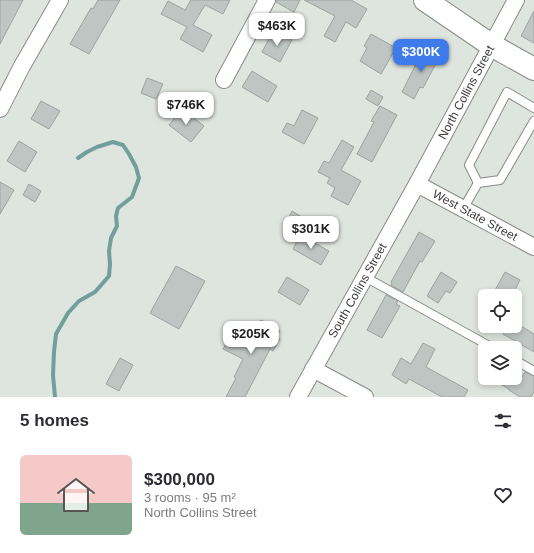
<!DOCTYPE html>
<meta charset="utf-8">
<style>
:root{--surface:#fff;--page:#f7f7f7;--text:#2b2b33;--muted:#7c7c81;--accent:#3e7ae9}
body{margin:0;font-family:Helvetica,sans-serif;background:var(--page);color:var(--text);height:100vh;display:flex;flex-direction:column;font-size:15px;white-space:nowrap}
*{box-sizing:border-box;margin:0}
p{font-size:13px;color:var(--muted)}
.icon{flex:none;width:22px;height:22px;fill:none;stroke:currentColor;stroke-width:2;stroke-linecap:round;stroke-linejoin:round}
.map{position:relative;height:397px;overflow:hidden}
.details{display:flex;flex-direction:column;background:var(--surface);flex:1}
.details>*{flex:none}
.buttons{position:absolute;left:478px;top:289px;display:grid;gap:8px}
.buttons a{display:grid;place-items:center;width:44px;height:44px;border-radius:6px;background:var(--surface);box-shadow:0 2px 6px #0003;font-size:20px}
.price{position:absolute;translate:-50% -34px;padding:0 9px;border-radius:8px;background:#fff;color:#222;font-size:13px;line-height:26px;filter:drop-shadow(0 1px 2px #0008)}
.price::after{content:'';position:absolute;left:50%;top:24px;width:12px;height:9px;margin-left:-6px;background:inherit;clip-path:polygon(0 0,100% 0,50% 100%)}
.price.current{background:var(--accent);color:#fff}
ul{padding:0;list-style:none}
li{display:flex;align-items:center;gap:12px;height:100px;padding:0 20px}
li span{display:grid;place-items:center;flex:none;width:112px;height:80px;border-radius:6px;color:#555}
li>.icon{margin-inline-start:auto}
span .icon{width:48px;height:48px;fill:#fffc;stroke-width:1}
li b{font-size:17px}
h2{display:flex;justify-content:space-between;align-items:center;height:48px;padding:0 20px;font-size:17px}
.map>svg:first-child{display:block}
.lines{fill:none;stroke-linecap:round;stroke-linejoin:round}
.stream{stroke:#729e9c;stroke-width:4}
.building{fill:#bec5c2;stroke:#9ba3a0}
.service-casing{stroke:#878c87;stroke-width:10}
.minor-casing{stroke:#878c87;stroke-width:18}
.secondary-casing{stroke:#878c87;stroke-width:24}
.service{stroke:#fff;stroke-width:8}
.minor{stroke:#fff;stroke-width:16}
.secondary{stroke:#fff;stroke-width:22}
.labels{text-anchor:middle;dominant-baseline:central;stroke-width:4;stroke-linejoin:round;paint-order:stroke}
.street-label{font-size:12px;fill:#393b39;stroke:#dee4de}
</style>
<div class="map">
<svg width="534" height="397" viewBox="0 0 534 397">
<rect width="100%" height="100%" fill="#dee4de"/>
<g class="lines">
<path class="stream" d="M55,397l-2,-22 1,-23 2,-18 12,-21 11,-12 16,-9 14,-16 1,-12 -1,-13 2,-13 6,-12 -1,-10 2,-8 14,-11 7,-19 -3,-11 -7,-13 -6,-9 -10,-3 -16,5 -10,5 -9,6"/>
</g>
<path class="building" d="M0,0h23l-23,44z
M98,0h22l-31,54 -19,-10 21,-36 2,1z
M191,0h39l-7,14 -18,-9 -12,20 19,10 -9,17 -23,-13 7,-12 -26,-13 7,-13 17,9z
M276,0h24l-6,12 -18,-10z
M304,0h47l16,9 -11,19 -10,-6 -11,20 -11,-6 11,-20z
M534,11v32l-13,-7z
M280,33l12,7 -12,22 -18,-10 9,-17 6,3z
M371,34l25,14 -15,26 -21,-13 7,-13 -3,-2z
M424,48l16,8 -17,32 -3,-1 -6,12 -12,-7z
M252,71l25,15 -9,16 -26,-15z
M147,78l16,6 -7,15 -15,-6z
M371,90l12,7 -5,9 -12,-7z
M41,101l19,10 -11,18 -18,-10z
M380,106l17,9 -25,47 -15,-8 17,-32 -3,-1z
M182,109l22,17 -13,16 -22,-17z
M302,110l16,8 -14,26 -22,-12 5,-9 7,3z
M342,140l12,7 -13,23 20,11 -13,24 -17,-9 4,-8 -8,-5 3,-5 -12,-6 6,-11 5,2z
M19,141l18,11 -12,20 -18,-11z
M0,182l14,8 -14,24z
M29,184l12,7 -6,11 -12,-7z
M292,211l13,8 -8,15 -13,-7z
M419,232l16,9 -13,21 -2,-1 -17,31 -12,-7 1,-2 -1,-1z
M300,235l29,16 -8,14 -28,-16z
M176,266l29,15 -26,48 -29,-16z
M441,272l16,10 -7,11 -4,-2 -8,12 -11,-7z
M505,272l15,8 -8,16h-10l-8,-4z
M287,277l22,13 -9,15 -22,-13z
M386,295l12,6 -2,3 4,2 -18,32 -15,-8z
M261,320l19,11 -4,6 4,2 -7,12 -3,-2 -25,48h-19l10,-19 -2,-1 9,-18 -20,-10 7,-12 5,3 7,-12 11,6z
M507,326h14l13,8v18l-31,-18z
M423,343l12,6 -9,18 42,23 -4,7h-22l-33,-18 -3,5 -14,-9 9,-17 10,6z
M120,358l13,7 -14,26 -13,-7z
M525,372l9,4v16l-3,5h-11l-11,-7v-1l-19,-11h26l2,-3 3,3z"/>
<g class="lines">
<g class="service-casing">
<path id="service" d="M478,183l-9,-18 38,-73 27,16
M478,183l22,-3 34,-59
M463,209l15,-26
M365,277l128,71
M515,360l19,11"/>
</g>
<g class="minor-casing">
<g id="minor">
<path d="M224,80l43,-80"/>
<path d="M0,109l22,-43 38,-66"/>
<path id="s1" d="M417,184l117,63"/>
<path d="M313,369l52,28"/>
<path id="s2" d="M298,397l119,-213 99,-184"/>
</g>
</g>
<g class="secondary-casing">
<path id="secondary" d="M425,0l66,45 43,24"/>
</g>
<use href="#service" class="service"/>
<use href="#minor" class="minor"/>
<use href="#secondary" class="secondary"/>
</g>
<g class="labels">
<g class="street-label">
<text stroke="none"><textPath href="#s2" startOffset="348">North Collins Street</textPath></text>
<text stroke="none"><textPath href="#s1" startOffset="66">West State Street</textPath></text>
<text stroke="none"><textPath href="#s2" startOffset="122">South Collins Street</textPath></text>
</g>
</g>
</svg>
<div class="buttons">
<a><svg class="icon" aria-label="locate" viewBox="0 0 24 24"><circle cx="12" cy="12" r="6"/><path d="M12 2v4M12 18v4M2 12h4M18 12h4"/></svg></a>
<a><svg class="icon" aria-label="layers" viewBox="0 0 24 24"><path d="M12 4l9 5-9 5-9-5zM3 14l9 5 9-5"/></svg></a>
</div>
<b class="price" style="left:277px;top:47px">$463K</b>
<b class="price current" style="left:421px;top:73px">$300K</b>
<b class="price" style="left:186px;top:126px">$746K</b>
<b class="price" style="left:311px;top:250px">$301K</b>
<b class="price" style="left:251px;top:355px">$205K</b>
</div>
<section class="details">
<h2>5 homes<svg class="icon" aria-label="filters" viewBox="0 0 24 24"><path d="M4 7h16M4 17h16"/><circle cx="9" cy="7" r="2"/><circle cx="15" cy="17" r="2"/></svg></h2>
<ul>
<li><span style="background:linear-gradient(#f6c9c9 60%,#7fa58c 0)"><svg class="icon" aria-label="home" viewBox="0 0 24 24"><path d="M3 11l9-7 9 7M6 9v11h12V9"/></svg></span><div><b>$300,000</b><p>3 rooms · 95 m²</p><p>North Collins Street</p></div><svg class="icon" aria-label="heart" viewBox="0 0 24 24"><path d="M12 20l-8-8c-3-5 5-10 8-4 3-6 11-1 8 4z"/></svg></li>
</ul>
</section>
